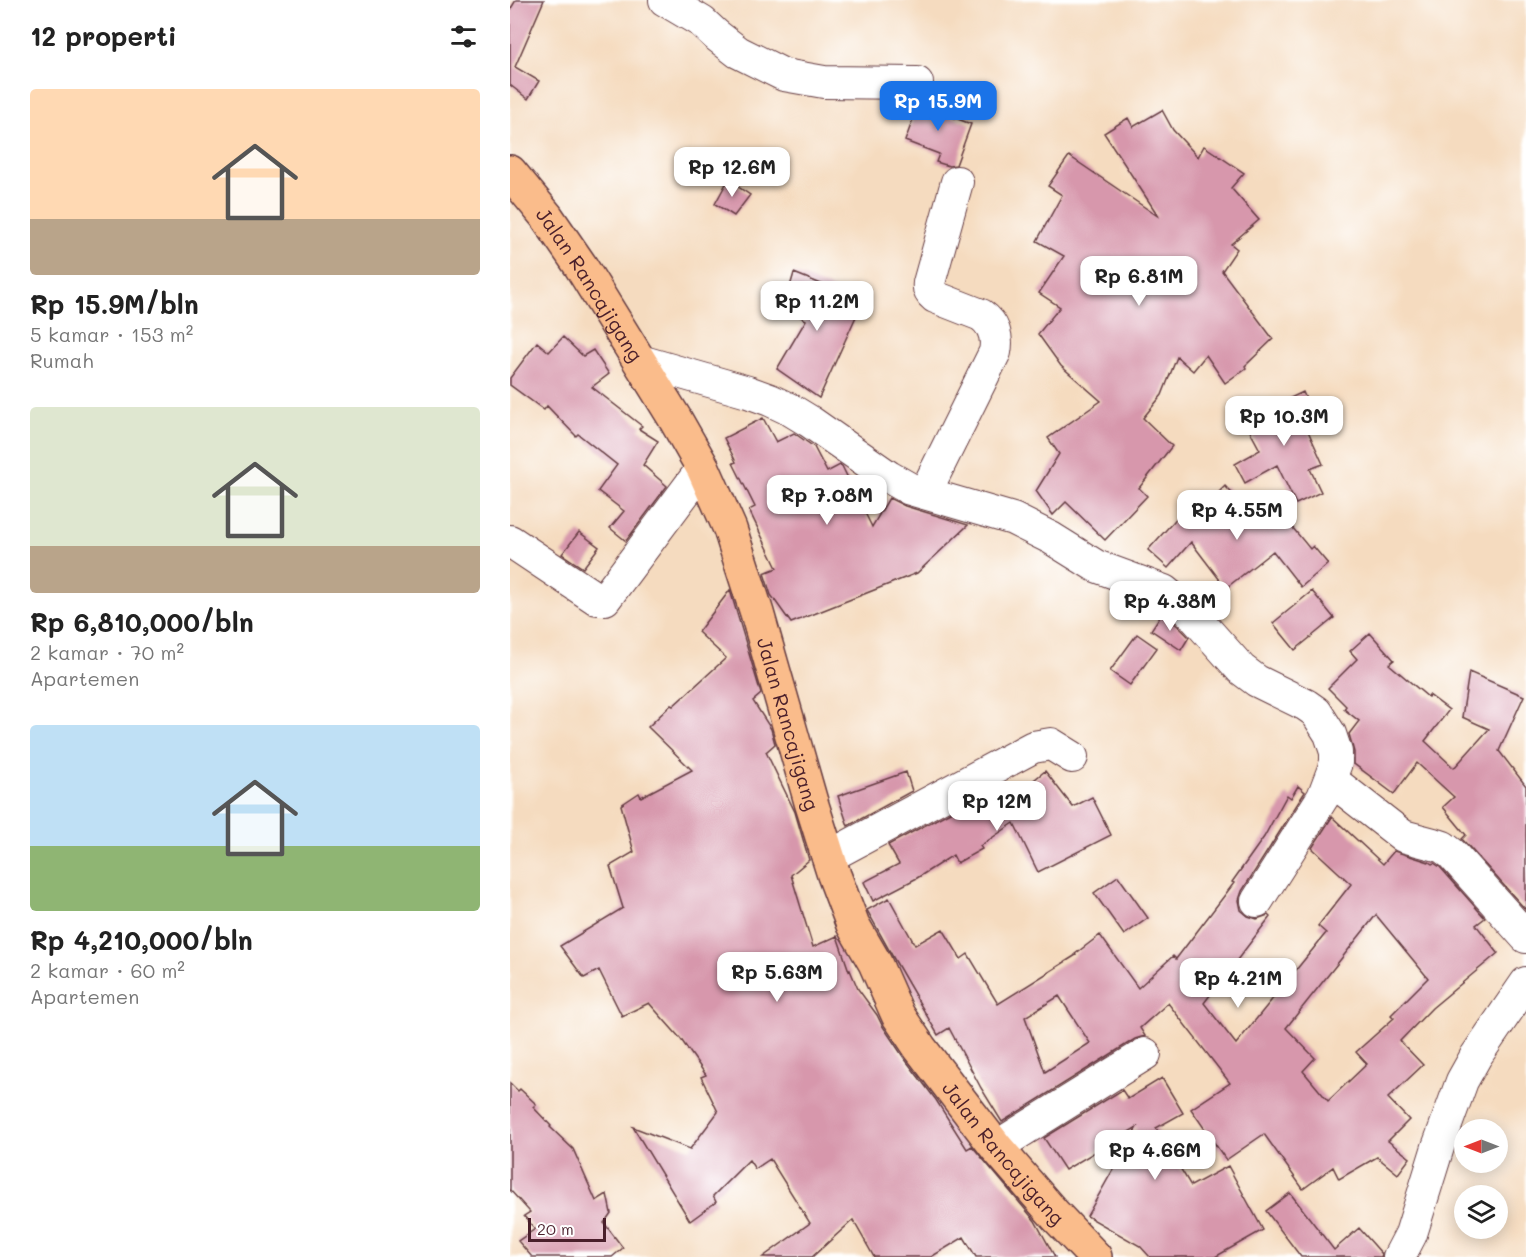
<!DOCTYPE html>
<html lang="id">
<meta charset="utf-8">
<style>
:root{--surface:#fff;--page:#f6f6f6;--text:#222;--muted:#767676;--accent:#1a73e8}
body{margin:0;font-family:Mali,sans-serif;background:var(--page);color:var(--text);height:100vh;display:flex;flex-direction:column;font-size:22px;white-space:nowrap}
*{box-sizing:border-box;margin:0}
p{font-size:20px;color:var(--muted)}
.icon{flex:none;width:33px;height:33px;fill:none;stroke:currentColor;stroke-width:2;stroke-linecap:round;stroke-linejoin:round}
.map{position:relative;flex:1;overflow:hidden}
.side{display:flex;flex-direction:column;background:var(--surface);width:510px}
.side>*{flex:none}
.needle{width:39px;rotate:270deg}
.controls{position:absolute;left:944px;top:1119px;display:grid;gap:12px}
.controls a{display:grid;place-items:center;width:54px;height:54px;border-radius:50%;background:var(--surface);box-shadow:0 3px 15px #0003;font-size:30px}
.scale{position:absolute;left:18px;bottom:15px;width:78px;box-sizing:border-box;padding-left:6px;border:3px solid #4a1f2b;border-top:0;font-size:16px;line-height:21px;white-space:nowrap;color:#4a1f2b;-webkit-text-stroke:4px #fff;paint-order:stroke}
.price{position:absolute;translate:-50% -51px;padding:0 14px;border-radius:12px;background:#fff;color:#222;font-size:20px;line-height:39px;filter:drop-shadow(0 2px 3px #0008)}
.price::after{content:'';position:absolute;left:50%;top:36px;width:18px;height:14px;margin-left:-9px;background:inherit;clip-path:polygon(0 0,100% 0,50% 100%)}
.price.current{background:var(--accent);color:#fff}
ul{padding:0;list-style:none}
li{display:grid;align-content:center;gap:12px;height:318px;padding:0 30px}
li span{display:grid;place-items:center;height:186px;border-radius:6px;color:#555}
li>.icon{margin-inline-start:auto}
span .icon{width:108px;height:108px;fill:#fffc;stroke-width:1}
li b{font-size:26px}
h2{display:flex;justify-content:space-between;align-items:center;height:72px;padding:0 30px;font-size:26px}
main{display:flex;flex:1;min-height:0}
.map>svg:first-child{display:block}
.building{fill:#d797ac;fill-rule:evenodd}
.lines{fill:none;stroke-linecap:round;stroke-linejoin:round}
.minor-casing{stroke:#643b41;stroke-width:34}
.major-casing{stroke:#643b41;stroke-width:36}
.minor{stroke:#fff;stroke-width:32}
.major{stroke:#fabc8b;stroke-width:33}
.labels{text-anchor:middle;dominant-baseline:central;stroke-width:4.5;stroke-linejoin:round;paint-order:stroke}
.street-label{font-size:20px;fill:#4a1f2b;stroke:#fff}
</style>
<main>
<section class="side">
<h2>12 properti<svg class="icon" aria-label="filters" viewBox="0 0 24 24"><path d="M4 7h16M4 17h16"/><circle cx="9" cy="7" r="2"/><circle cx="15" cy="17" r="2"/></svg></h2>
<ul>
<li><span style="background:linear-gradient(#ffd9b3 70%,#b9a48a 0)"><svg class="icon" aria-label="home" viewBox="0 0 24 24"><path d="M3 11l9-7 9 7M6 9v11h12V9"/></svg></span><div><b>Rp 15.9M/bln</b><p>5 kamar · 153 m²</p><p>Rumah</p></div></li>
<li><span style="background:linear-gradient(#dfe7d0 75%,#b9a48a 0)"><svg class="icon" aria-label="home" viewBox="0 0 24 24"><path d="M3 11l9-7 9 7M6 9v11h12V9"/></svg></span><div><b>Rp 6,810,000/bln</b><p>2 kamar · 70 m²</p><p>Apartemen</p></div></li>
<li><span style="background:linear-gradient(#bfe0f5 65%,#8fb573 0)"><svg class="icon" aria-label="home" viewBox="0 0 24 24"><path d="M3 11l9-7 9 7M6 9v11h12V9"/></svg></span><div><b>Rp 4,210,000/bln</b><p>2 kamar · 60 m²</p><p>Apartemen</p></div></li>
</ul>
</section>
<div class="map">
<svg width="1016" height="1257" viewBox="0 0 1016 1257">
<rect width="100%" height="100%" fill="#fff"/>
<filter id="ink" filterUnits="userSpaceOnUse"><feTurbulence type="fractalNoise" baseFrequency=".0167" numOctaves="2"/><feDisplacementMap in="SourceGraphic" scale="12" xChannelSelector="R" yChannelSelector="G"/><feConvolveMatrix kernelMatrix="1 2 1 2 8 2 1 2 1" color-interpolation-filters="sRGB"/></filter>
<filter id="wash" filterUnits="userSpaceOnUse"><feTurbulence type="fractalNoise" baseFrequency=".008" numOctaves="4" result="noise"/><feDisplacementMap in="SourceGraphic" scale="24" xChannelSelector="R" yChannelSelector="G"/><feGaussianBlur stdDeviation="1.35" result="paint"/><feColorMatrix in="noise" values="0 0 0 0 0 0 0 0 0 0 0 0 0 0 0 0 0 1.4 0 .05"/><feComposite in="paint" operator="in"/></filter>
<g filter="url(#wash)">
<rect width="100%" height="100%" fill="#f5dbbf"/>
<g id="blocks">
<path class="building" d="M6,0h28l-29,67 24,14 -11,18 -18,-14v-75z
M415,99l25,9 -3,7 24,9 -15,41 -7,1 -13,-4 3,-8 -34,-13 15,-41z
M652,110l11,20 25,27 6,-11 40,27 -13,15 28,32 -28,24 6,5 -15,22 51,68 -28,27 1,2 -21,15 -19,-28 -13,16 -16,-14 -15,38 -19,23 29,28 -33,42 8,8 -42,44 -39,-38 -13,13 -17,-24 23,-37 -11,-16 53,-37 -40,-35 -23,-32 22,-27 -21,-14 25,-37 -27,-15 25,-46 -14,-9 21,-30 90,61 -55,-84 24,-15 5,9z
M218,180l22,15 -16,21 -19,-12z
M284,273l69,28 -44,97 -42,-29 29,-49 -22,-13z
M53,337l20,19 10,-6 16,24 -17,13 50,39 -3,3 19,12 -15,24 24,21 -41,55 -16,-13 14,-17 -26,-20 19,-26 -39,-31 -2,2 -29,-30 -3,4 -34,-25v-7l27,-36 12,10z
M793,392l9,21 -9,7 20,44 -13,5 11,23 -25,12 -19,-39 -32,18 -10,-19 25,-14 -16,-30z
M253,418l13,24 18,-9 20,14 13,25 13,-7 2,1 30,61 17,-29 16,8 63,19 -51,48 -126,50 -20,-28 -7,-22 13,-5 -28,-58 6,-3 -22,-44 3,-1 -12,-24z
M715,486l38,39 16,-14 31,38 3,-3 15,18 -27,23 -28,-36 -47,37 -35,-46 -23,26 -20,-18 35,-39 9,8z
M69,532l20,15 -16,21 -21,-14z
M220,590l31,104 -8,7 18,28 4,15 -9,8 29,60 14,48 -18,15 22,72 24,-11 12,35 1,-1 8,19 19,26 5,10 22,33 32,42 31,49 5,-3 63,75 20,36h-79l-12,-20 -33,20h-57l-21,-37 -41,37h-49l47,-34 -40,-64 -15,10 -6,-9 -36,36 3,6 -26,19 -57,-94 57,22 28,-37 -17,-35 5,-2 -26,-37 -31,-35 -27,13 -23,-46 -15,8 -24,-32 63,-38 -13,-42 24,-14 -13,-47 18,-12 2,4 51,-27 -44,-43 23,-22 2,1 53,-48 -28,-26z
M802,591l22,27 -39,32 -22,-27z
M652,613l17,14 10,10 -8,13 -30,-20z
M860,633l24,27 -5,4 39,33 1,-2 20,15 -24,31 29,27 35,-39 -27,-12 7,-45 55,24 -25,55 27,35v124l-64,-71 4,-4 -23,-28 11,-10 -37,-34 -23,31 -40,-30v-12l-5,-18 10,-13 -15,-12 2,-3 -18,-18 29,-29 -7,-8z
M627,634l20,14 -27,37 -20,-14z
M535,771l28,36 19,-10 19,38 -73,37 -24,-49 -34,23 2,3 -25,14 -4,-8 -36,23 -44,23 -9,-19 35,-18 -11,-19 111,-59 10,14z
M396,772l6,19 -64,35 -10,-30z
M788,786l7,6 -63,99 -3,9 2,10 7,6 9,3 11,-4 2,2 -66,86 32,41 90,-111 -8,-7 33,-42 -39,-36 20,-31 51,47 11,-13 35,11 3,2 2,-1 6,4 45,51 -9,7 22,28 -66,55 -32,33 23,24 -35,33 21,22 -21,21 22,17 -12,16 -21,-17 -38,22 -6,-12 -30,22 -39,-55 -38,26 -35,-51 39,-26 -62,-80 -28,25 5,8 -10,3 -133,83 -21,-34 -32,-60 -11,7 -44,-76 -27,-49 22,-12 26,47 28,-16 18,30 7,-5 30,50 78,-49 -1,-1 25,-19 38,53 35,-32 3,3 58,-76 -2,-1 32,-45 23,-42 4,3zM866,915l52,63 -37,37 3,3 -38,34 11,12 -39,37 -25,-30 12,-13 -29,-30zM549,996l31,47 -45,29 -20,-55z
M608,876l30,42 -24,17 -30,-42z
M652,1078l21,35 -27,15 35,58 37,-20 35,64 -48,27h-65l-10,-11 -53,-30 50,-89 -72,43 -21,-32 78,-48 6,9z
M0,1083l8,8 2,-2 16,15 -3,3 18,19 -1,1 23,22 23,52 11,-7 4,19 -7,10 19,25 -11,9h-80l-14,-16 17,-12 -11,-13 6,-4 -20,-22z
M780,1193l44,57 25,-22 23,26 -1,3h-80l-35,-46z"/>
</g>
</g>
<g filter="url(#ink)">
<use href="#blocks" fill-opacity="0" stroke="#643b41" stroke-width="1.5"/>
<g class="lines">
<g class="minor-casing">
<path id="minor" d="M155,0l37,22 14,13 22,17 46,23 40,7 93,1
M130,361l108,31 22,8 21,10 18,11 80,56 21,12 103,30 38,19 45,28 68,25 28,23 49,55 16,12 49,24 10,7 14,22 6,18v11l-13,34 -66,104
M415,493l70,-141c3,-15 -1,-28 -14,-37l-46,-18c-5,-4 -7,-8 -6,-14l28,-101
M0,541l87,58h8l98,-131
M820,779l73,57 34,9 6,2 9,7 74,83
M318,857l205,-110 18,-3 21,13
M486,1147l149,-93
M889,1257l12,-23 27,-87 24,-66 14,-25 50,-73"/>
</g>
<g class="major-casing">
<g id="major">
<path id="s1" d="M0,172l37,45 33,48 94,152 29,51 27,61 27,84 54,189 23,73 19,50 22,38 23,52 22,33 76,99 59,68 40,42"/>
</g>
</g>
<use href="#minor" class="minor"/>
<use href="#major" class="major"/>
</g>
</g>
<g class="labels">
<g class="street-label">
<text stroke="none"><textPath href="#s1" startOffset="138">Jalan Rancajigang</textPath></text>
<text stroke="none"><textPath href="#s1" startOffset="624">Jalan Rancajigang</textPath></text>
<text stroke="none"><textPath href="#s1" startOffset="1110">Jalan Rancajigang</textPath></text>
</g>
</g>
</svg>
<div class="controls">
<a><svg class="needle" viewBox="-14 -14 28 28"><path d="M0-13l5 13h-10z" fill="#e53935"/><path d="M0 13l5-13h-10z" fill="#767676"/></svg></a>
<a><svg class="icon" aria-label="layers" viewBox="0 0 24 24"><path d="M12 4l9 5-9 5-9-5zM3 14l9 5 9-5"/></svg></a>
</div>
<div class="scale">20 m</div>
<b class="price current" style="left:428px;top:132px">Rp 15.9M</b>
<b class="price" style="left:222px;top:198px">Rp 12.6M</b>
<b class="price" style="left:629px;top:307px">Rp 6.81M</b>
<b class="price" style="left:307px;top:332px">Rp 11.2M</b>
<b class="price" style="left:774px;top:447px">Rp 10.3M</b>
<b class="price" style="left:317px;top:526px">Rp 7.08M</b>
<b class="price" style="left:727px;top:541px">Rp 4.55M</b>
<b class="price" style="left:660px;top:632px">Rp 4.38M</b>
<b class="price" style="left:487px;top:832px">Rp 12M</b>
<b class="price" style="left:267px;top:1003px">Rp 5.63M</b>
<b class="price" style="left:728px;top:1009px">Rp 4.21M</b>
<b class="price" style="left:645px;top:1181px">Rp 4.66M</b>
</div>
</main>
